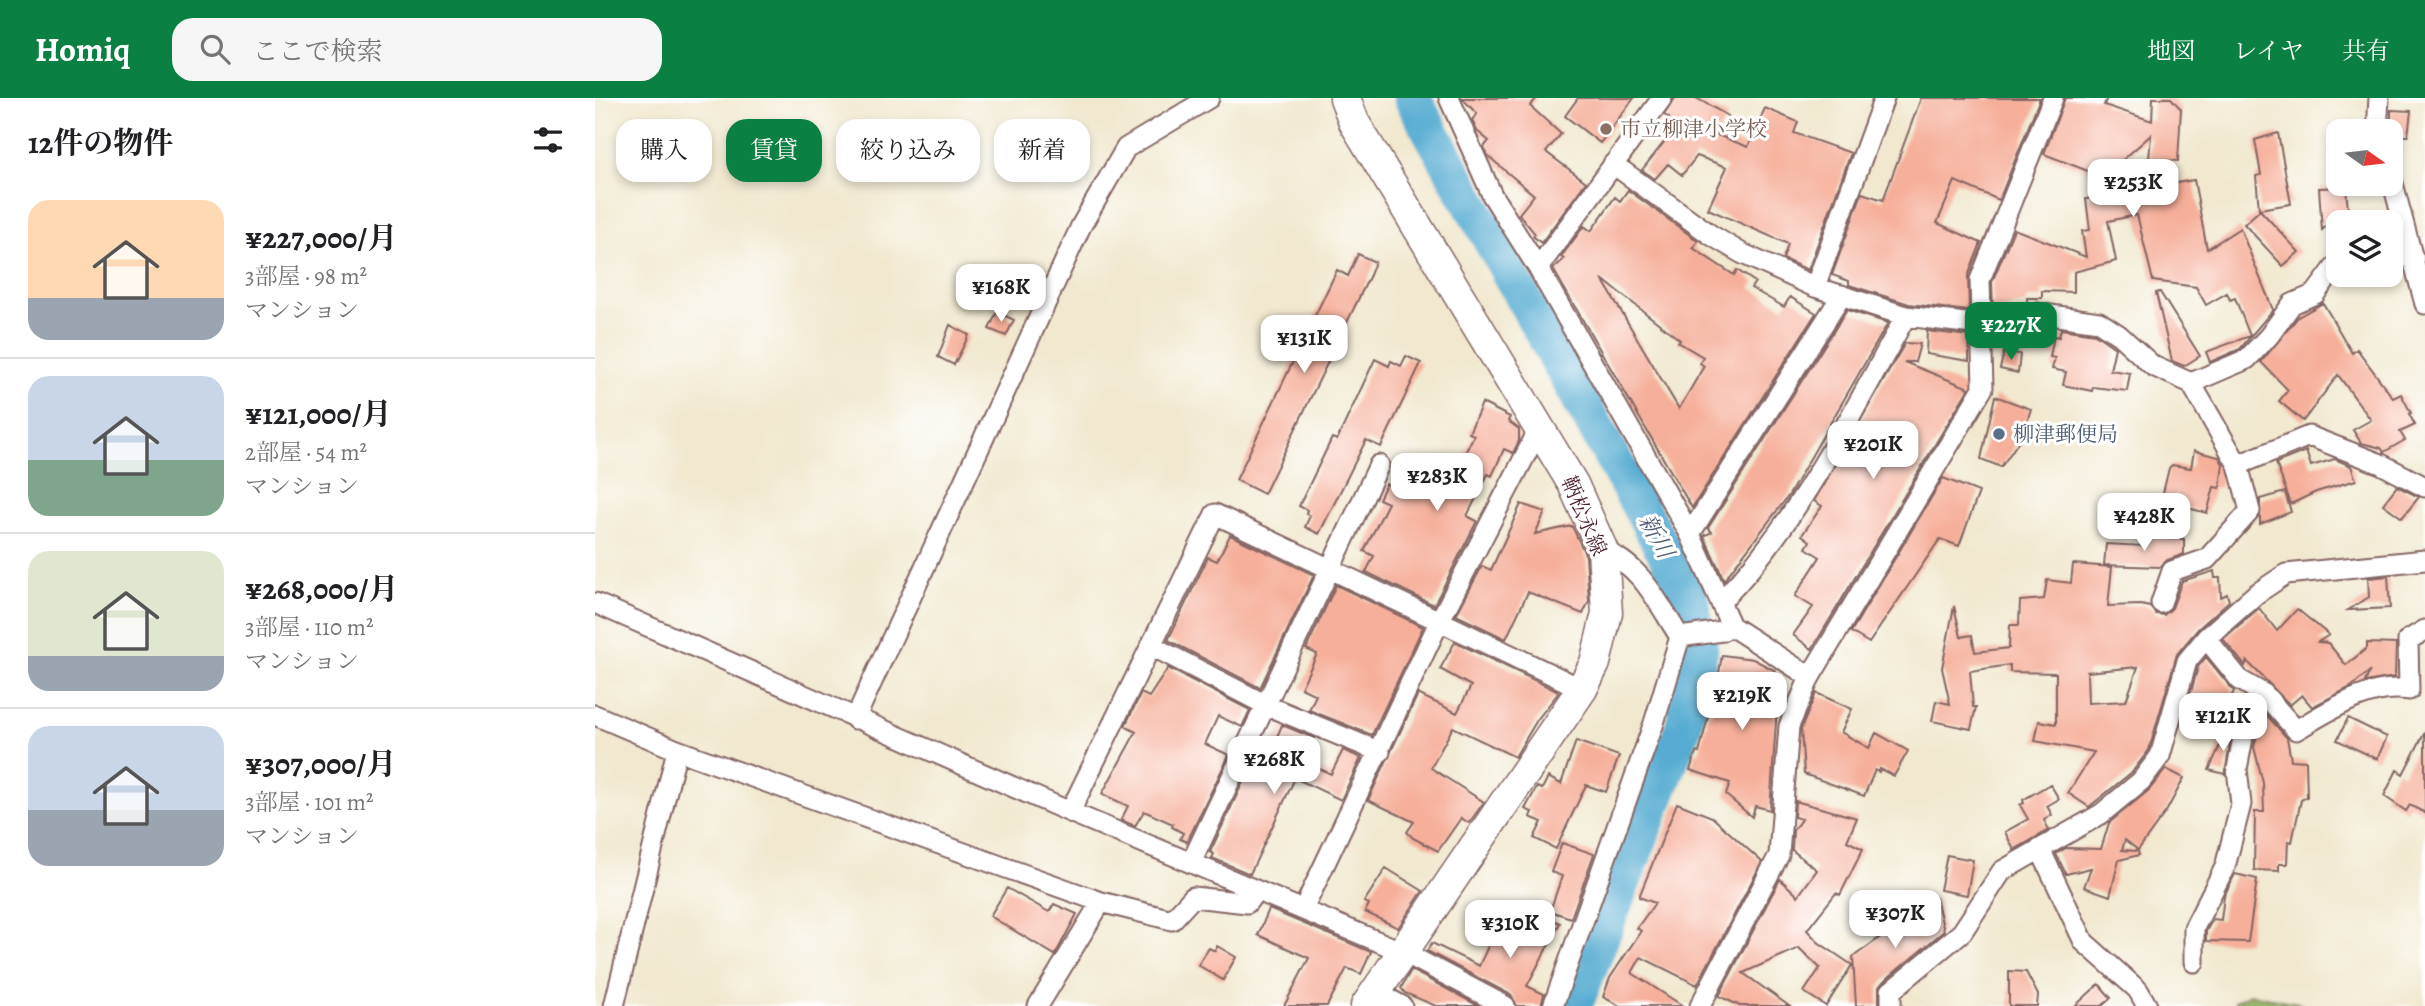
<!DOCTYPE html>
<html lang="ja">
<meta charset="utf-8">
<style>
:root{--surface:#fff;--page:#f6f6f6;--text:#202124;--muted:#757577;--line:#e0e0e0;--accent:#0b8043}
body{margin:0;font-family:Alegreya,"Noto Serif JP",serif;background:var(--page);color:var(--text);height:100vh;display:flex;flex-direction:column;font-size:26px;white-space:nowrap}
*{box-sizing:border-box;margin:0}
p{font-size:23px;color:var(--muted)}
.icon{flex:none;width:38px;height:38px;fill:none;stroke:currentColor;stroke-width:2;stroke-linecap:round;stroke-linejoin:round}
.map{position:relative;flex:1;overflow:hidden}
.drawer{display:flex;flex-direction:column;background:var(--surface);width:595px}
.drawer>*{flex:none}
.top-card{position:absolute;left:21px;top:21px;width:665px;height:63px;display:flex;gap:14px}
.needle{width:46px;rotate:104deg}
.buttons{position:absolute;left:1731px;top:21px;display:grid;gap:14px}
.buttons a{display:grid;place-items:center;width:77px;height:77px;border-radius:14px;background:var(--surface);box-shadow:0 4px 10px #0003;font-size:35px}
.price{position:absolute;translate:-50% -60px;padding:0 16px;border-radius:14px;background:#fff;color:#222;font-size:23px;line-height:46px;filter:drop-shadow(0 2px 4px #0008)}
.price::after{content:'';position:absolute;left:50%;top:42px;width:21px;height:16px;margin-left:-10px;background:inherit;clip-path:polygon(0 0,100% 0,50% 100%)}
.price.on{background:var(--accent);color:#fff}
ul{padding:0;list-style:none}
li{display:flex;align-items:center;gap:21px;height:175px;padding:0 28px}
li+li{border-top:2px solid var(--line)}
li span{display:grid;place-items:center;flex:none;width:196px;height:140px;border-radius:21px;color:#555}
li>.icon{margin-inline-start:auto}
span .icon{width:84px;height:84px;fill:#fffc;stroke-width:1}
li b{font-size:30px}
h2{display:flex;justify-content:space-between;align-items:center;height:84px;padding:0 28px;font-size:30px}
.tag{padding:0 24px;border-radius:21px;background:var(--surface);box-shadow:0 4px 10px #0003;font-size:24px;line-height:63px}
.tag.on{background:var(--accent);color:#fff}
header{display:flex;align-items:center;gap:42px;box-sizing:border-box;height:98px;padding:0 35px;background:var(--accent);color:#fff}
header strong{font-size:33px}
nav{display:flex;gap:38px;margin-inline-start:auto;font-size:24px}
.search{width:490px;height:63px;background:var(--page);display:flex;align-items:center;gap:18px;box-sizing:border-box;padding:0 24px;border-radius:21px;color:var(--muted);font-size:26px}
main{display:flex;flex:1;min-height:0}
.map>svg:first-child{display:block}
.forest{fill:#92b164;stroke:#6e6848;stroke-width:2}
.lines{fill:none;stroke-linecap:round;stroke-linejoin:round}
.river{stroke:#55abd1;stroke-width:37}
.building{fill:#f6af9a;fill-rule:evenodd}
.minor-casing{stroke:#846564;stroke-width:23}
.primary-casing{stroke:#846564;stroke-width:33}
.minor{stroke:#fff;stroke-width:19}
.primary{stroke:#fff;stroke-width:30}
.education-dot{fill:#8d6e63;stroke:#fff;stroke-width:2.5}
.service-dot{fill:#5c6f8a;stroke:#fff;stroke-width:2.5}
.labels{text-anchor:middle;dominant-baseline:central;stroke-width:6;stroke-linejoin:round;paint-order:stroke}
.education-label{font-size:21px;fill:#785e54;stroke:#fff;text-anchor:start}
.service-label{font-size:21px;fill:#4e5e75;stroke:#fff;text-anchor:start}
.street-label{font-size:21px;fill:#4a1f2b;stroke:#fff}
.water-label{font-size:23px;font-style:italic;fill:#4f5e76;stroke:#fff}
</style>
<header>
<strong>Homiq</strong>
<div class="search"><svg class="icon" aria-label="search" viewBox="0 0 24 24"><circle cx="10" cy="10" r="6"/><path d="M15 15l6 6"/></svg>ここで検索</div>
<nav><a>地図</a><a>レイヤ</a><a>共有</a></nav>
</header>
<main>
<section class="drawer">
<h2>12件の物件<svg class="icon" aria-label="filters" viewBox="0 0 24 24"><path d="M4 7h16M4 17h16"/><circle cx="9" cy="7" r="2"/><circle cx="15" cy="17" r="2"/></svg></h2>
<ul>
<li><span style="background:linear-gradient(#ffd9b3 70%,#9aa5b1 0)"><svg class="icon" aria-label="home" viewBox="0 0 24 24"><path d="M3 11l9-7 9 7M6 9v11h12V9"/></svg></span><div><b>¥227,000/月</b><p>3部屋 · 98 m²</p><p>マンション</p></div></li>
<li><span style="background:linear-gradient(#c9d6e8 60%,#7fa58c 0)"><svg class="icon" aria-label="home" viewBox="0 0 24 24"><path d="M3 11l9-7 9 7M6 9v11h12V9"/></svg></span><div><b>¥121,000/月</b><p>2部屋 · 54 m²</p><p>マンション</p></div></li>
<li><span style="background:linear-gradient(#dfe7d0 75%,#9aa5b1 0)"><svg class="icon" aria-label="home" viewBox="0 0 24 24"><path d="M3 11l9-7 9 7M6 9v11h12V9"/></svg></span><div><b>¥268,000/月</b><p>3部屋 · 110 m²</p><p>マンション</p></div></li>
<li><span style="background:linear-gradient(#c9d6e8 60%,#9aa5b1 0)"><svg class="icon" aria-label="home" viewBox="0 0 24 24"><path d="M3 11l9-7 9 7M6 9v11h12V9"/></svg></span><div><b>¥307,000/月</b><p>3部屋 · 101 m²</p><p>マンション</p></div></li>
</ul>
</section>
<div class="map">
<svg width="1830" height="908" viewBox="0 0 1830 908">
<rect width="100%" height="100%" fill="#fff"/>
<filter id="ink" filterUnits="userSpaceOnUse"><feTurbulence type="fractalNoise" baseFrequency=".0143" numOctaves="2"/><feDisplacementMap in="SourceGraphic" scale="14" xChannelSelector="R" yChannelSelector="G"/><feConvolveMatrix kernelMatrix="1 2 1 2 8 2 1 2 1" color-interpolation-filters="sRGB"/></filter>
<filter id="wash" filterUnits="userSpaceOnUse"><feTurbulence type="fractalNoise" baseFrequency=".00686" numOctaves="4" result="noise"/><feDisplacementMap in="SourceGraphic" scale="28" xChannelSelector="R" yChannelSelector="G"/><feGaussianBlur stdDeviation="1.57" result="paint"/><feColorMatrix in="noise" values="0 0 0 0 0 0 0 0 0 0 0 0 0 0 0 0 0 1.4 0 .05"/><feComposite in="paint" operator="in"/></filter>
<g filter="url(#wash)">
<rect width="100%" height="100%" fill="#f1e8cf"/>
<path class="forest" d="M1655,896l48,9 5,3h-66l-2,-5z"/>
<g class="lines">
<path class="river" d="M817,0l277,497 11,55 -17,78 -109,278"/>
</g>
<g id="blocks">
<path class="building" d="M867,0h75l-7,8 31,28 -15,18 40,30 -45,61 -8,-7 2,-2 -16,-20 15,-19 -46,-39 -4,-9 5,-6 -12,-10 -5,-11 5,-6z
M983,0h56l-34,45 -35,-27z
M1080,0h21l32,18 -11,19 31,12 17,-39 33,14 -4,11 57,20 -43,117 -25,-11 5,-15 -80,-35 19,-42 -30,-11 -15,19 -14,-11 -13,15 -13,-9 30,-38 -8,-4 5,-10 -5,-3z
M1326,0h119l-41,102 -44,-19 -18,42 44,20 -13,33 1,35 -60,-7 -60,-19v-4l-17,-6 30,-82 21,7z
M1470,0h42l-3,7 48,16 1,-23h18l10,11 -3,52 -29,-2 2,-24 -33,29 -11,31 87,-15 13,69 33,-21 33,82 -33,39 -30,13 -4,-10 44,-16 -15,-38 -5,2 -3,-7 -21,12 -10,-18 -43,-6 -16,-66 -29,6 8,40 -42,11v20l-32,-1v7h-15v5l-34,7 -1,-28 22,-53 72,28 -4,-26 8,-1 -4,-31 6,-1 -4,-27 -44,-17z
M1796,12l20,1 -3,25h-17z
M1683,35l13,71 -32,5 -3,-33 5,-1 -6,-35z
M1751,89l3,35h-18l-9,8 -3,-42z
M1033,92l70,51 -5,7 41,27 3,-5 18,12 -4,6 33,19 6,-10 26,16 -124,195 -139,-239 11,-10 -3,-2 23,-31 7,5 24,-34 5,4zM1007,181l78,61 -2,2 25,15 -3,6 4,3 -25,43z
M1665,112l39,42 -16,14 -39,-42z
M763,156l17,8 -5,13 -106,219 -28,-14 101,-210 11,6z
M1565,194l40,64 -16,10 -12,-5 -16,-68z
M1728,205l29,50 5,-4 36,49 8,-4 10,19 -2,1 6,11 -15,7 5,8 -21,12 -3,-4 -20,-5 -8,-13 18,-10 -33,-45 -35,46 -24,-20 9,-11 -27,-28 37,-45z
M1252,212l41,13 -99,172 -65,85 -20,-44 8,-4 -4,-4z
M402,214l17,8 -8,16 -17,-7z
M355,227l19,10 -15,30 -16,-8z
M1466,231l34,5 20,14 -5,22 20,3 -3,18 -34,-4 -1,4 -29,-6 3,-13 -14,-3 3,-11 -5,-1 4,-21 5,1z
M1332,233l42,5v25l-43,-7z
M1310,245l15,1 -5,18h-11l65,26 -157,261 -19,-14 20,-28 -18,-11 25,-39 -14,-9 4,-7 -8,-6 20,-29 -8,-5z
M1409,254l16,2 -2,19 -18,-4z
M811,258l15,7 -40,84 -15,-7 -47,94 -14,-7 5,-11 -4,-2 1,-4 -8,-4 33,-68 5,2 38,-81 14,7 2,-5 10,5z
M1400,298l36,13 -10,29 -20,29 -20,-8z
M887,305l28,14 -2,4 11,8v12l-6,12 -9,-4 -12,27 -4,-2 -21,42 10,5 -43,84 -68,-33 8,-16 -10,-5 24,-48 -9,-4 7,-15 17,8 18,-30 32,16 21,-43 -5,-2z
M1599,353l25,6 4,7 -3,24 -6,-1 -7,26 -46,-12 8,-33 3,-3 19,3z
M1711,353l5,15 24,-7 16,7 5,14 -40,12 -25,12 -15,-41z
M1348,380l36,14 -20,54 -19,-7 -71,104 -18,-11z
M1802,388l22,11 -17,21 -19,-14z
M1690,394l6,20 -31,12v-25z
M926,406l24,8 -10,22 37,-8 14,30 3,45 -6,13 -55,-22 -22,47 -50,-24 26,-49 9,4z
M635,437l84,40 -54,113 -92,-48 40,-83 9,4z
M1549,440l40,1v15l-17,6 -7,7 -56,-2 2,-21 38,2z
M1478,466l39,3 -4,39 33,-1 9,2 6,7 8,1 8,-7 10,-27 32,-10 1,7h5l1,19 6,-3 2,7 -31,28 -21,25 -28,96 -17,22 -43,35 -21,-14 26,-41 -59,-11 4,-20 17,3v-51l-46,-1v-7l-40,6 3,36h3l-5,22 -39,-8 4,-20 14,3 -8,-36 12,-62 7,31 11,-2 3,17 34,-4 1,-23h9l1,-24 24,-2 3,-19 24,3zM1543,569l-12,34 -38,2 -1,-31z
M1793,478l2,32 -42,2 21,-13 -1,-19z
M741,487l87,42 -51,108 -63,-25 7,-15 -15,-7 16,-34 -11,-5z
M1664,510l18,23 20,-22 32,26 -11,7 10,1 18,22 21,-17v-5l29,1 -1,33 -30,5 5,-11 -19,16 -39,20 -10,-12 -12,10 -43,-44 -2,5 -22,-27z
M860,544l104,50 -22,28 -22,37 -62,-30 -22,41 53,34 -15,21 -8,-5 -23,33 -25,-13 -6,-6 7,-10 -46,-22 50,-106 39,19 14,-27 -31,-17z
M1127,557l31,4 23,12 -1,3 4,3 -9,133 -15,-4 -3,11 -26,-22 4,-12 -40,-13 6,-18 3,1 10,-40 3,1z
M1611,559l28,34 -21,47 -31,-14 16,-57z
M573,570l82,42 -8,17 -24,-11 -13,28 24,11 -42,87 -7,-3 3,-6 -11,-6 1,-3 -29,-13 -9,15 -14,-6 7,-14 -26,-12 34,-62 -11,-6 16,-33 8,4z
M1221,595l36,16 -11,23 28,16 7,-15 32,18 -14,25 -14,-7 -1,3 -4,-2 -11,26 -60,-22 -3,-45z
M1668,613l24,27 4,22 15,1 1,36 -6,3 -9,42 -4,-1 -1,23h-8v7l-25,-1 1,-58h9l-1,-29 -9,-36z
M1753,620l39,19 -10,22 -40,-19z
M687,627l32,13 -10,24 27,12 12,-24 18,8 -20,42 -46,-22 -45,96 -38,-16 2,-4 -4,-2 48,-102 11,5z
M1634,627l4,1 -8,48 -16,-4z
M1830,634v81l-15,-8 -4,6 -22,-15 13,-26 6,4z
M981,643l43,15 -13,36 -20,-7 -30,64 -22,-11 8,-16 -12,-5 2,-5 -7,-3 12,-22 5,2 6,-12 13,7z
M1571,671l18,9 -17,32 -29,40 -13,-10 -3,10 16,1 1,4 -20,5 -9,36 -26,-9 7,-19 -25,6 -10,-20 10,-6 35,1 8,-26 40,-33z
M1455,686l9,15 -12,7 5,9 -8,5 5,10 -35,20 -9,-18 23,-13 -8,-14 4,-2 -1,-3z
M1200,703l62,17 -10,23 16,8 -23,46 -4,-2 -29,37 11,12 34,23 -26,41 -22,-14 16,-24 -21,-20 -56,25 46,33h-49l-21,-10 61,-117 18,17 19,-26 -25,-20 1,-20 9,-11 -8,-2z
M1082,705l35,14 50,45 -65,123 -56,-28 -9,16 51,33h-63l-17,-9 7,-19 31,-47 -4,-3 18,-25 -16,-6z
M967,745l32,11 -23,64 -21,-7 12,-35 -11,-4z
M1352,757l26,5 -6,35 -27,-5z
M791,770l37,23 -25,37 -33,-16 4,-8 -5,-2z
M1640,776l22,5 -9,63 -42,-1v-10l7,-12 8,1 3,-24z
M412,790l42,24 5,-8 23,10 -22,41 -65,-39z
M1341,800l8,33 -61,51 -4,5v18l-23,1 -3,-49 54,-39 -2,-12 11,-2 -1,-5z
M674,811l102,43 -10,22 -14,-6 -20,38h-43l25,-48 -51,-23z
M943,815l22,10 -33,63 17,8 -3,12h-24l-6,-11 -84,-44 5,-8 47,23 18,-39 22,11 8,-16 6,3z
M622,848l19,11 -13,23 -25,-15 11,-17 6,3z
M816,872l68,36h-43l-31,-13 -4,-5z
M1414,873l17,1 12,23 -1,11h-28z
M1504,886l12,14 -9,8h-27z"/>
</g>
</g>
<g filter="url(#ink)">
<use href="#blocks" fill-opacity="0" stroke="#846564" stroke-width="2"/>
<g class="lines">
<g class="minor-casing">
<path id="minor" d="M854,0l43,97 46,73 152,266 41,92 79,51
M1782,33l2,-33
M1018,66l98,71 30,18 74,34 91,29 76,9 55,-12 62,9 20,13 34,31 38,17 47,82 71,-29 72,28 44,23
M1796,78l34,128
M1796,158l23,2
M943,170l124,-170
M1220,189l69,-189
M1596,285l56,-24 22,-23 23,-32 23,-10 23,-31
M1095,436l152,-239
M1127,502c75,-75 132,-191 184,-284
M0,505l475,209 333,140 102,54
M1566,505l11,-32 35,-12 43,-48 -12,-46
M1085,539l42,-6 9,-5
M1611,540l34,42 24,14 32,36c33,-19 74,-47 113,-40l-1,-50 17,-10
M557,548l116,60 112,46
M0,617l82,35 424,152 71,18 21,-23 54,6 8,-11
M260,621l226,-493 45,-78 83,-50
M475,714l145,-298 367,175
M1445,751l44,93 54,48 9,16
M596,765l188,-398
M708,812l137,-290 100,-193
M1599,864v-34l31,-61 16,-63 -4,-35 12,-63 15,-12
M781,894l26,14
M19,908l63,-256
M443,908l63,-104
M958,908l101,-283 26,-86c-21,-32 -39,-73 -77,-86
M1105,908l79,-151 10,-129 21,-49 173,-289 -3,-108 73,-182
M1296,908v-15l71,-59 40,-61 99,-57 40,-33 19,-25 27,-95 19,-23 50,-44 30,-20 139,-14"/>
</g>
<g class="primary-casing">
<path id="primary" d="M750,0l9,24 219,362 30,67 4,62 -12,50 -13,26 -216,317"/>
</g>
<use href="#minor" class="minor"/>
<use href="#primary" class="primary"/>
</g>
</g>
<circle class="education-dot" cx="1011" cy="31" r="7"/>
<circle class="service-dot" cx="1404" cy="336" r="7"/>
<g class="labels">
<g class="education-label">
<text x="1025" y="31">市立柳津小学校</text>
</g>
<g class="service-label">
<text x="1418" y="336">柳津郵便局</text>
</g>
<g class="street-label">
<text transform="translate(989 418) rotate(67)">鞆松永線</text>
</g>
<g class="water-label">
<text transform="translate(1061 438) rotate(61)">新川</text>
</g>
</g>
</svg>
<div class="buttons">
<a><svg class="needle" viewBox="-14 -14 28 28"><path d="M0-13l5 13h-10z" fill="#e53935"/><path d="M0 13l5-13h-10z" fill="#757577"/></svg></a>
<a><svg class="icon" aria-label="layers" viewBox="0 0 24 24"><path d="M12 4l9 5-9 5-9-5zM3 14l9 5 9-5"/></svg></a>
</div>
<b class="price" style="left:1538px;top:121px">¥253K</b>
<b class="price" style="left:406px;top:226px">¥168K</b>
<b class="price on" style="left:1416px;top:264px">¥227K</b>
<b class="price" style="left:709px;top:277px">¥131K</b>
<b class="price" style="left:1278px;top:383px">¥201K</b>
<b class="price" style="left:842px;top:415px">¥283K</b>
<b class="price" style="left:1549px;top:455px">¥428K</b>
<b class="price" style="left:1147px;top:634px">¥219K</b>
<b class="price" style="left:1628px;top:655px">¥121K</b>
<b class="price" style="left:679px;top:698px">¥268K</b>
<b class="price" style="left:1300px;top:852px">¥307K</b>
<b class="price" style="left:915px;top:862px">¥310K</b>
<div class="top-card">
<a class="tag">購入</a>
<a class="tag on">賃貸</a>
<a class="tag">絞り込み</a>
<a class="tag">新着</a>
</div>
</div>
</main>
